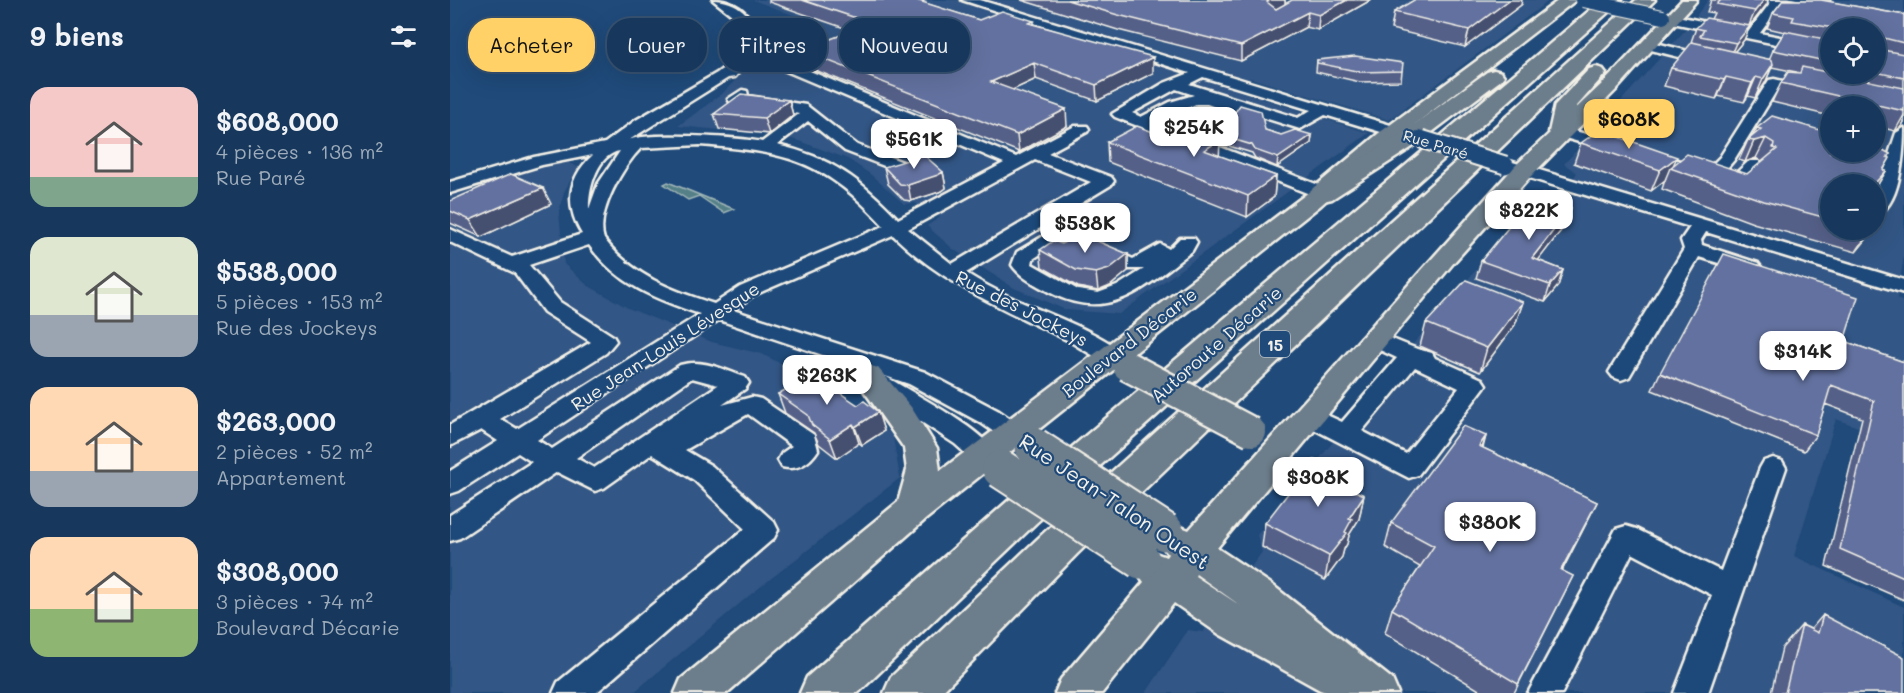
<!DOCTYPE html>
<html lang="fr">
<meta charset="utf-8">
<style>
:root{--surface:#17385c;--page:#203f62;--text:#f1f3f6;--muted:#9eacbb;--line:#365272;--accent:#ffd166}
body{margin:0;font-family:Mali,sans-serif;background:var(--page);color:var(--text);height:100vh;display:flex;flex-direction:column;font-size:22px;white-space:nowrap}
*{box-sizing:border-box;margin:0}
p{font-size:20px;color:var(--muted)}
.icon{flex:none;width:33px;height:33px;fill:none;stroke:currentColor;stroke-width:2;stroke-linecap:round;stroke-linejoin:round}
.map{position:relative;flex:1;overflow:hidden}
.sheet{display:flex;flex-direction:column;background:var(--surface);width:450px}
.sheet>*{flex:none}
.banner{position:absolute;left:18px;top:18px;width:570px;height:54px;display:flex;gap:12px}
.controls{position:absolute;left:1370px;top:18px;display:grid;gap:12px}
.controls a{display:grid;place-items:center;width:66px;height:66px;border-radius:50%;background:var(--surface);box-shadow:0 6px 24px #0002,0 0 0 2px var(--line);font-size:30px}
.price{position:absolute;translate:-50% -51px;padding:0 14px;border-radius:12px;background:#fff;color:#222;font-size:20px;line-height:39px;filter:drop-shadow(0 2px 3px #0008)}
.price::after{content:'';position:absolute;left:50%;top:36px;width:18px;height:14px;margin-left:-9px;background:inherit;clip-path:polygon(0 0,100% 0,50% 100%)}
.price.current{background:var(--accent);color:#111}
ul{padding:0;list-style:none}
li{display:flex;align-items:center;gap:18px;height:150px;padding:0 30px}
li span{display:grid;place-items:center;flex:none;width:168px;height:120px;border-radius:18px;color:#555}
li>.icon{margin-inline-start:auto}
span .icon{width:72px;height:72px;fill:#fffc;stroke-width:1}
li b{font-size:26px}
h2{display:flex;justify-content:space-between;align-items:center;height:72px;padding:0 30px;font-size:26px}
.tag{padding:0 21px;border-radius:24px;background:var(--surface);box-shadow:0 6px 24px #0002,0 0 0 2px var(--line);font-size:21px;line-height:54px}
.tag.current{background:var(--accent);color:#111}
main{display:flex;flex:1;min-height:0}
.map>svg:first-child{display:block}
.built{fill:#335685;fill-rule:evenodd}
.green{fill:#548088;stroke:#a4b8b8;stroke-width:1.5}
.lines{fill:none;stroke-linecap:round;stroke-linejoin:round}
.minor-casing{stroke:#f4f1e8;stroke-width:5}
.major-casing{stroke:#f4f1e8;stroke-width:5}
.highway-casing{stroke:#f4f1e8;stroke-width:5}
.minor{fill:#1f4a7a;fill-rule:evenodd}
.major{fill:#6c7d8b;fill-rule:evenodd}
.highway{fill:#6c7d8b;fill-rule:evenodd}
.minor-bridge-far1-casing{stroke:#f4f1e8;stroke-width:16;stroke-linecap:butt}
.minor-bridge-casing{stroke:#f4f1e8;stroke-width:21;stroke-linecap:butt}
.major-bridge-far1-casing{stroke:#f4f1e8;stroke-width:33;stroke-linecap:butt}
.major-bridge-casing{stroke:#f4f1e8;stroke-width:41;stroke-linecap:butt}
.minor-bridge-far1{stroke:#1f4a7a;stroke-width:14}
.minor-bridge{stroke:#1f4a7a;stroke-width:17}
.major-bridge-far1{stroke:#6c7d8b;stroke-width:28}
.major-bridge{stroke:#6c7d8b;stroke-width:37}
.wall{fill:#546189;stroke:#f4f1e8;stroke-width:1.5;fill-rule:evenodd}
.shaded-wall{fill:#454f6f;stroke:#f4f1e8;stroke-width:1.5}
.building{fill:#62719f;stroke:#f4f1e8;stroke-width:1.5}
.labels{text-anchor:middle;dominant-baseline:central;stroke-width:4.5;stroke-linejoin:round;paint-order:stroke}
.far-street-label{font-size:15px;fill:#f4f1e8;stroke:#1f4a7a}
.shield{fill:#1f4a7a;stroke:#b4bfc7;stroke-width:1.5}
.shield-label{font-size:16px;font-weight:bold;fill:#f4f1e8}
.street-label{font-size:18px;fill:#f4f1e8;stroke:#1f4a7a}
.near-street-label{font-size:21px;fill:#f4f1e8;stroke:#1f4a7a}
</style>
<main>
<section class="sheet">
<h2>9 biens<svg class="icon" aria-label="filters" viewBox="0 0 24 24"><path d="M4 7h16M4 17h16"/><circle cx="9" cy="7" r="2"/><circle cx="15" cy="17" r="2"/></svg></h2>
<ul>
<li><span style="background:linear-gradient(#f6c9c9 75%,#7fa58c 0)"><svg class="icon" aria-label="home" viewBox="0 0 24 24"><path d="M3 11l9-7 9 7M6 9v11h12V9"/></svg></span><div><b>$608,000</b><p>4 pièces · 136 m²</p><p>Rue Paré</p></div></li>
<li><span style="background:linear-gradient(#dfe7d0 65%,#9aa5b1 0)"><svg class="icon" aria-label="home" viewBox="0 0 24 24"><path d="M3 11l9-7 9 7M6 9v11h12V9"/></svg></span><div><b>$538,000</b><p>5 pièces · 153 m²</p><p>Rue des Jockeys</p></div></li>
<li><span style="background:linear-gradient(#ffd9b3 70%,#9aa5b1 0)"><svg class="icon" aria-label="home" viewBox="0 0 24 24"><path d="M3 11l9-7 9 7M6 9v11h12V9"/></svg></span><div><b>$263,000</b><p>2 pièces · 52 m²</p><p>Appartement</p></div></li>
<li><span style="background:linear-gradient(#ffd9b3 60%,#8fb573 0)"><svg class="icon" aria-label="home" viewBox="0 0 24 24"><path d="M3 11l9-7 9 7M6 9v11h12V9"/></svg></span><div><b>$308,000</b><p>3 pièces · 74 m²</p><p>Boulevard Décarie</p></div></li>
</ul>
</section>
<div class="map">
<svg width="1454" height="693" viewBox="0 0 1454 693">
<rect width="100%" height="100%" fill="#1f4a7a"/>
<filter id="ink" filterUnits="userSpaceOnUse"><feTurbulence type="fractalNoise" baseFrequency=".0167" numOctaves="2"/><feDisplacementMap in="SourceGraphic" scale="12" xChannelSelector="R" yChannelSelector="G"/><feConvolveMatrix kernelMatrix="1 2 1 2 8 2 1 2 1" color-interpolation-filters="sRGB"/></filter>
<g filter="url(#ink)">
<path class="built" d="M303,0h797l-161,120 -139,-42 -6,4 -57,-17 -11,6 193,62 -250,181 -53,-4 -52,-22 -61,-39 -26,-23 13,-9 -25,-14 -11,1 -34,-30 -22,-15 -52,-19 -23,-5 -95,-9 45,-33 33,-35 11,-24 53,-9z
M1258,0h196v256l-7,43 7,3v142l-68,-25 -42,137 110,51v86h-758l42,-63 15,2 59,-80 -5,-17 157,-192 129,-152 18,4 16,-22 -13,-9 123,-136 9,1 9,-10 -9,-3zM1380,28h45v46h-45zM1380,106h45v46h-45zM1380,184h45v46h-45z
M108,162h9l11,5 -14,25 -5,21 5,51 23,21 41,23 84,34 50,12 104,54 27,29 7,41 -150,117 -117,98h-183v-497l50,-18z"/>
<path class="green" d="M218,182l66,27 -10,4 -25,-17 -11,4 -24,-16z"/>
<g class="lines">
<g class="minor-casing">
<path id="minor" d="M263,0c32,0 53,29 36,58l32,1 235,98 59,-31h12l2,3 -2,3 -39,21 63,24 3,4 -3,4 -145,88c14,9 29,17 44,24 25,12 102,39 114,59l-3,5c-18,5 -38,-13 -54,-21 -62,-31 -123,-55 -174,-105l-139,60 -21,15 192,62 74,39 23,16 4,6 -4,6 -9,3 -9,-3 -23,-16 -72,-39 -190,-64 -182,120 15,9 128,-84c22,-7 44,5 65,12l4,6 -4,6 -23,16 30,-8 9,2 53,36 4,15c-8,13 -21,21 -36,17l-4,-7 4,-7 10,-7 -44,-32 -63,36 27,16 62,56 4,8 -4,8 -178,155h-43l5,-11 187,-153 -51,-49 -42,-26 -48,34 -9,3 -38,-19 -97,66 -10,3v-26l82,-53 -14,-9 -59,38 -9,3v-23l48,-30 -17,-11 -31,16v-21l141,-83 -47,-30 -29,-39 -65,-31v-13l62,28 70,-23c-17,-28 -15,-56 11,-79l-51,10 -92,28v-11l84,-25 71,-14 31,-23 81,-47 17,-13 9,-18v-9l-6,-14zM294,66h30l230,97 -106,56c-37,-39 -67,-62 -121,-74l31,-24 37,30 55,21 8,-5 -2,-4 -49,-18 -51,-40 -58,-9 -1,-5 -5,-1 -14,9 2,3 69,12 -37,28c-21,-5 -118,-10 -133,-2l99,-62 7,-1zM250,145c87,7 124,15 184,81l-144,61 -26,17c-43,-14 -81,-28 -110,-65 -9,-25 19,-73 37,-91zM170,151l-22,33 -9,25c-1,-19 8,-55 31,-58zM585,160l56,22 -139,82 -44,-35zM139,245c28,39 66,54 111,69l-183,115 -17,-10 106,-66 10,-12 -3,-5 -53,-34 -31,-37zM242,378l26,7 -124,83 -18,-10z
M512,0h18l440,134 2,3 -8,5 -89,-27 -25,14 -61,-19 -5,7 -35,22 130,50 3,4 -3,4h-12l-202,-80 -3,-3 52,-31 26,-10zM753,77l108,33 -13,8 -109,-34zM726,89l18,6 -24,7 -29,15 -9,-4zM746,104h11l17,6 -39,24 -31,-12z
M1314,0h24l27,5v6l-4,1 -31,-6 -20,27 70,14v8l-167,-34 -6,-4 6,-4 86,18 21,-28z
M1198,41l68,17 2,3 -7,4 -68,-17 -2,-3z
M1324,79l17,4 2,3 -7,4 -8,-2 -44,72 -12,14 10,3 17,-16h12l2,4 -2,4 -20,18 -6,1 -180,-53 -2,-3 8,-5 147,42 12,-12 49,-77z
M1454,128c0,22 -3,81 -29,87v-19l21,-63z
M1056,160l398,120v13l-198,-61 -5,8 1,5 56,18 3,4 -3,4 -7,2 -52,-16 -70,120 -8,3 -8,-3 -4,-5 75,-123 -3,-9 9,-13 -190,-58 -2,-4z
M622,219l9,6 -2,4 -46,30 -1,5 46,26 20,3 19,-7 27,-17h-20l-42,-19 -4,-17 3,-4h14l3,14 35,16 27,-15 9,5 11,-11h14l3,4 -5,9c-47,36 -82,73 -143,41 -14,-8 -28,-14 -37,-27l5,-13z
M925,332l42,17 15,4 3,5 47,21 4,6 -68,90 -9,3 -109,-56 -3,-6 3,-6 9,-3 33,15 55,-64 -30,-14 -3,-5 3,-5zM965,367l44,21 -53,66 -44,-23z
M429,375l8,2c27,17 96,52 110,78l-4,7 -9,3 -9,-3 -20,-18 -84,-55 -4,-6 4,-6z
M1323,458l9,3 4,7 -78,225h-34l38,-98 -80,-42 -70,140h-34l88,-164 10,-3 10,3 85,42 39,-103 4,-7z"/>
</g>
<g class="major-casing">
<path id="major" d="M1109,0h17l-183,141 -72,64 -395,314 -199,174h-52l6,-14 217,-177 9,-32 -3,-22 -51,-73 5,-7 10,-3 10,3 33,39 26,41 3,23 365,-276 74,-62z
M1232,0h15l-81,90 -85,86 -76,85 -238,287 54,36 121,95 6,14h-69l-9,-3 -101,-56 -45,-31 -72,90h-47l6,-14 83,-97 -10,-14 6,-11 13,-5 13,5 2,-3 -10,-14 5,-10 13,-5 13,5 326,-364 89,-84zM746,574l45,32 -46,-30z"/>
</g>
<g class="highway-casing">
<path id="highway" d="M1152,0h20l-586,523 -178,170h-58l7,-16 201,-176z
M1186,0h19l-578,554 -136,139h-57l7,-16 156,-147z
M1146,67l7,2 3,4 -29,33 -4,26 -4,5h-16l-4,-5 6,-27 34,-36z
M1044,70l7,2 3,4 -3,4 -90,68 -79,51 -9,2 -9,-2 -4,-6 4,-6 81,-49 92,-66z"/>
</g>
<use href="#minor" class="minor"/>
<use href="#major" class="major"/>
<use href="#highway" class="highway"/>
<g class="minor-bridge-far1-casing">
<path id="minor-bridge-far1" d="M1133,0l80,17"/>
</g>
<g class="minor-bridge-casing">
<path id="minor-bridge" d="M971,139l84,26"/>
</g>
<g class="major-bridge-far1-casing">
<path id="major-bridge-far1" d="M677,366l125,66
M580,445l6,4"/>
</g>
<g class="major-bridge-casing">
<path id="major-bridge" d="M584,447l131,85
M551,469l140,91"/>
</g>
<use href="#minor-bridge-far1" class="minor-bridge-far1"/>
<use href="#minor-bridge" class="minor-bridge"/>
<use href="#major-bridge-far1" class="major-bridge-far1"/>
<use href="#major-bridge" class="major-bridge"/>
</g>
<path class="wall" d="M319,0h157l-5,2 58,18 55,1v3l119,49 -56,28 -61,-22 -24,11 55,36 -48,26 -214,-86 -4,-16 52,-19 -84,-29z
M571,0h264v4l86,-4 -53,30 -12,-3 -65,34 -123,-31z
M1261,0h57l-1,4 -17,22 -6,14 -10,12 35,8 4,-10 12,-18 -18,-4 6,-15 10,-13h48l-1,2 74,13v107l-3,5 -6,4 -20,-5v-20h-45v10l-58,-14 9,-19 15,-11 -24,-5 -7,16 -10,15 -7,-2 -4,6 -26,-6 -2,3 -52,-13 7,-18 26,-24 -6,-2 5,-14 15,-9 3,-6 -7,-1zM1380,28h45v46h-45z
M1071,5l-56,42 -74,-18 3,-17z
M867,60l85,11 -1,10 -41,1 -44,-10z
M339,100l4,15 -24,19 -50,-5 -5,-15z
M1307,128l133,26 -6,16 2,1 -11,18v-5h-45v46h42l-7,11 -9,11 -103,-29 -91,-34 3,-9 -14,11 -77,-28 7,-20 92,22 74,9 15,-12 -6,-4 -11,4 -6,-2 9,-20 5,-5z
M815,130l16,5h31l-1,8 -34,24 -22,-9 -3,-5 -33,-10v13l57,20 -2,21 -27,20 -139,-55 -1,-20 65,-3 33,-4v-4z
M434,167l59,5 3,16 -4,3 -31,10 -7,-1 -16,-16z
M0,201l101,3 -70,33 -31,-14z
M1116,224l-28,36 25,10 -5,16 -13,16 -69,-24 5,-17z
M612,244l66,10v17l-18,15 -12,5 -20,-4 -36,-20 -2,-17z
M1073,302l-8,23 -35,47 -60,-26 6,-23z
M1394,341l60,21v238l-78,-34 36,-148 -37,-14 -9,31 -12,16 -152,-61 8,-17z
M328,394l80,11 20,7 6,19 -22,14 -3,-2 -22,15 -18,-14 -5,-11 -29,-20z
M1036,436l-3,12 114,54 -35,69 11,5 -59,117h-30l-99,-60 7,-24 28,-42 -35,-20 6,-24z
M908,477l-3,14 9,4 -5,24 -10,16 -2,9 -3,5 -2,8 -17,23 -63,-33 3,-24z
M1373,615l81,78h-133l11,-45 20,-23 9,4z"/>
<path class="shaded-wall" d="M820,0h15v5l-19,11 1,-14z
M897,0h24l-53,30 1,-15z
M1059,0h13l-1,5 -56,42 4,-17z
M1314,0h4l-1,4 -19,24 7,-17z
M858,12l-2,15 -65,34v-15z
M1300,26l-6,14 -14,17 6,-14z
M703,57v16l-56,28 -1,-16z
M584,63l2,16 -43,20 -2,-17z
M1323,64l-8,19 -10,15 8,-19z
M1276,77l-8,19 -2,3 8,-19z
M1306,77l-8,19 -4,6 8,-19z
M339,100l4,15 -24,19 -5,-16z
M616,109l1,17 -48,26 -2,-17z
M1454,115v7l-3,5 -6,4z
M862,135l-1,8 -34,24 1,-9z
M1316,138l-10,20 -11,4 9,-21z
M770,140l-1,21 -15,-11z
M1227,157l-5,11h-2l-5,12 -14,11 9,-21z
M1440,158l-14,24 10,-11 -11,18v-5h-1z
M493,172l3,16 -4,3 -31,10 -3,-16z
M826,176l-2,21 -27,20 1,-21z
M93,188l8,16 -70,33 -11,-17z
M1121,208l-5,16 -39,51 5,-17z
M1420,230h2l-7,11 -9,11z
M678,254v17l-18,15 -12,5 -2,-18z
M1113,270l-5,16 -13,16 5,-17z
M1073,302l-8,23 -35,47 7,-24z
M428,412l6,19 -22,14 -7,-18z
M403,424l6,19 -22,15 -7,-19z
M1036,436l-8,24 1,-14z
M908,477l-5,24 -3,-12z
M914,495l-5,24 -10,16 -2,9 -3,5 -2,8 -17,23 4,-24 16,-24 4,-14z
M1147,502l-12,24 -35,68 11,-24z"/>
<path class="building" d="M352,0h114l63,20 23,-9 32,10 -5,2 124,34 -57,28 -62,-22 -43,19 75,27 -49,26 -216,-85 67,-25 -7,-2 4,-2z
M617,0h203l-3,2 9,7 16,-9h55l-28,15 -11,-3 -67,34 -123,-31z
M964,0h95l-40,30 -75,-18z
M1271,0h43l-9,11 -38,-7z
M1333,0h38l83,15v28l-20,-5 -3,2 2,10 21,4v24l-29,-6v-44h-42l-41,-7 2,-4 -21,-4z
M1256,18l44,8 -14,17 -36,-7 4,-6 -8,-2z
M1335,31l45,9v22l-57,-12z
M1242,42l80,18 1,4 -10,15 -7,-2 -4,6 -26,-6 -2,3 -53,-12z
M905,56l48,7 -1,8 -41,1 -44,-9v-3z
M1352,67l102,21v23l-123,-28 7,-11 12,1z
M291,94l48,6 -25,18 -50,-4z
M790,105l21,6 4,19 16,5 14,-5 17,5 -34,23 -23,-8 -3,-5 -47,-14 31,-20z
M1322,116l58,17v19h45v-6l3,1 12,7 -3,3 3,1 -7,12 3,1 -12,13h-44v35l-66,-18 -94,-33 17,-14 60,20 30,-25 -4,-1 1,-5 -8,-5 -12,3 -6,-1 13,-11 -4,-1z
M687,126l35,13 17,-10 31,11 -16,10 72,26 -28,20 -141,-54z
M1149,130l78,27 -17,13 -79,-27z
M474,155l19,17 -5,3 -30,10 -8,-1 -16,-17z
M61,174l32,14 -73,32 -20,-9v-10z
M1084,196l37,12 -39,50 31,12 -13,15 -69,-24z
M628,233l50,21 -19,15 -13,4 -20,-3 -36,-20 13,-9 9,3z
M1274,254l134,43 -14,44 60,21v215l-64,-28 34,-148 -43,-16 -15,50 -156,-62z
M1016,280l57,22 -36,46 -61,-25z
M362,374l46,31 6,-4 14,11 -23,15 -2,-3 -23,15 -18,-14 -4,-10 -30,-21z
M1013,426l23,10 -7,10 118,56 -36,68 12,6 -55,108 -126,-75 42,-63 -43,-23z
M864,460l44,17 -8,12 14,6 -15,23 3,1 -7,13 2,1 -18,23 -64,-33z
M1373,615l81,42v36h-119l17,-68 16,8z"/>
</g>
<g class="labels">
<g class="far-street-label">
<text transform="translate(986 144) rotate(17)">Rue Paré</text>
</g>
<rect class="shield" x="810" y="331" width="30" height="26" rx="4.5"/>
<g class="shield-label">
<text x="825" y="344">15</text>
</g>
<g class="street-label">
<text transform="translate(572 308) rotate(27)">Rue des Jockeys</text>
<text transform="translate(679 342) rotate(-38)">Boulevard Décarie</text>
<text transform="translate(766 344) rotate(-41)">Autoroute Décarie</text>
<text transform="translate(215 346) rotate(-33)">Rue Jean-Louis Lévesque</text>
</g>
<g class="near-street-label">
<text transform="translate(665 501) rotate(34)">Rue Jean-Talon Ouest</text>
</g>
</g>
</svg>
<div class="controls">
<a><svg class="icon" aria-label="locate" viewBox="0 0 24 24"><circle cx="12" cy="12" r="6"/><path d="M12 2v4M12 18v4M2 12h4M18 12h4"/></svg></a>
<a>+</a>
<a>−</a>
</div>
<b class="price current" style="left:1179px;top:150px">$608K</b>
<b class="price" style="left:744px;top:158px">$254K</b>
<b class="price" style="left:464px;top:170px">$561K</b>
<b class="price" style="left:1079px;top:241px">$822K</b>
<b class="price" style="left:635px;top:254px">$538K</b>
<b class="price" style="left:1353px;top:382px">$314K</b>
<b class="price" style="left:377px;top:406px">$263K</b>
<b class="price" style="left:868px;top:508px">$308K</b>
<b class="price" style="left:1040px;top:553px">$380K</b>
<div class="banner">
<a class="tag current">Acheter</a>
<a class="tag">Louer</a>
<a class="tag">Filtres</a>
<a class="tag">Nouveau</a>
</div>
</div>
</main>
